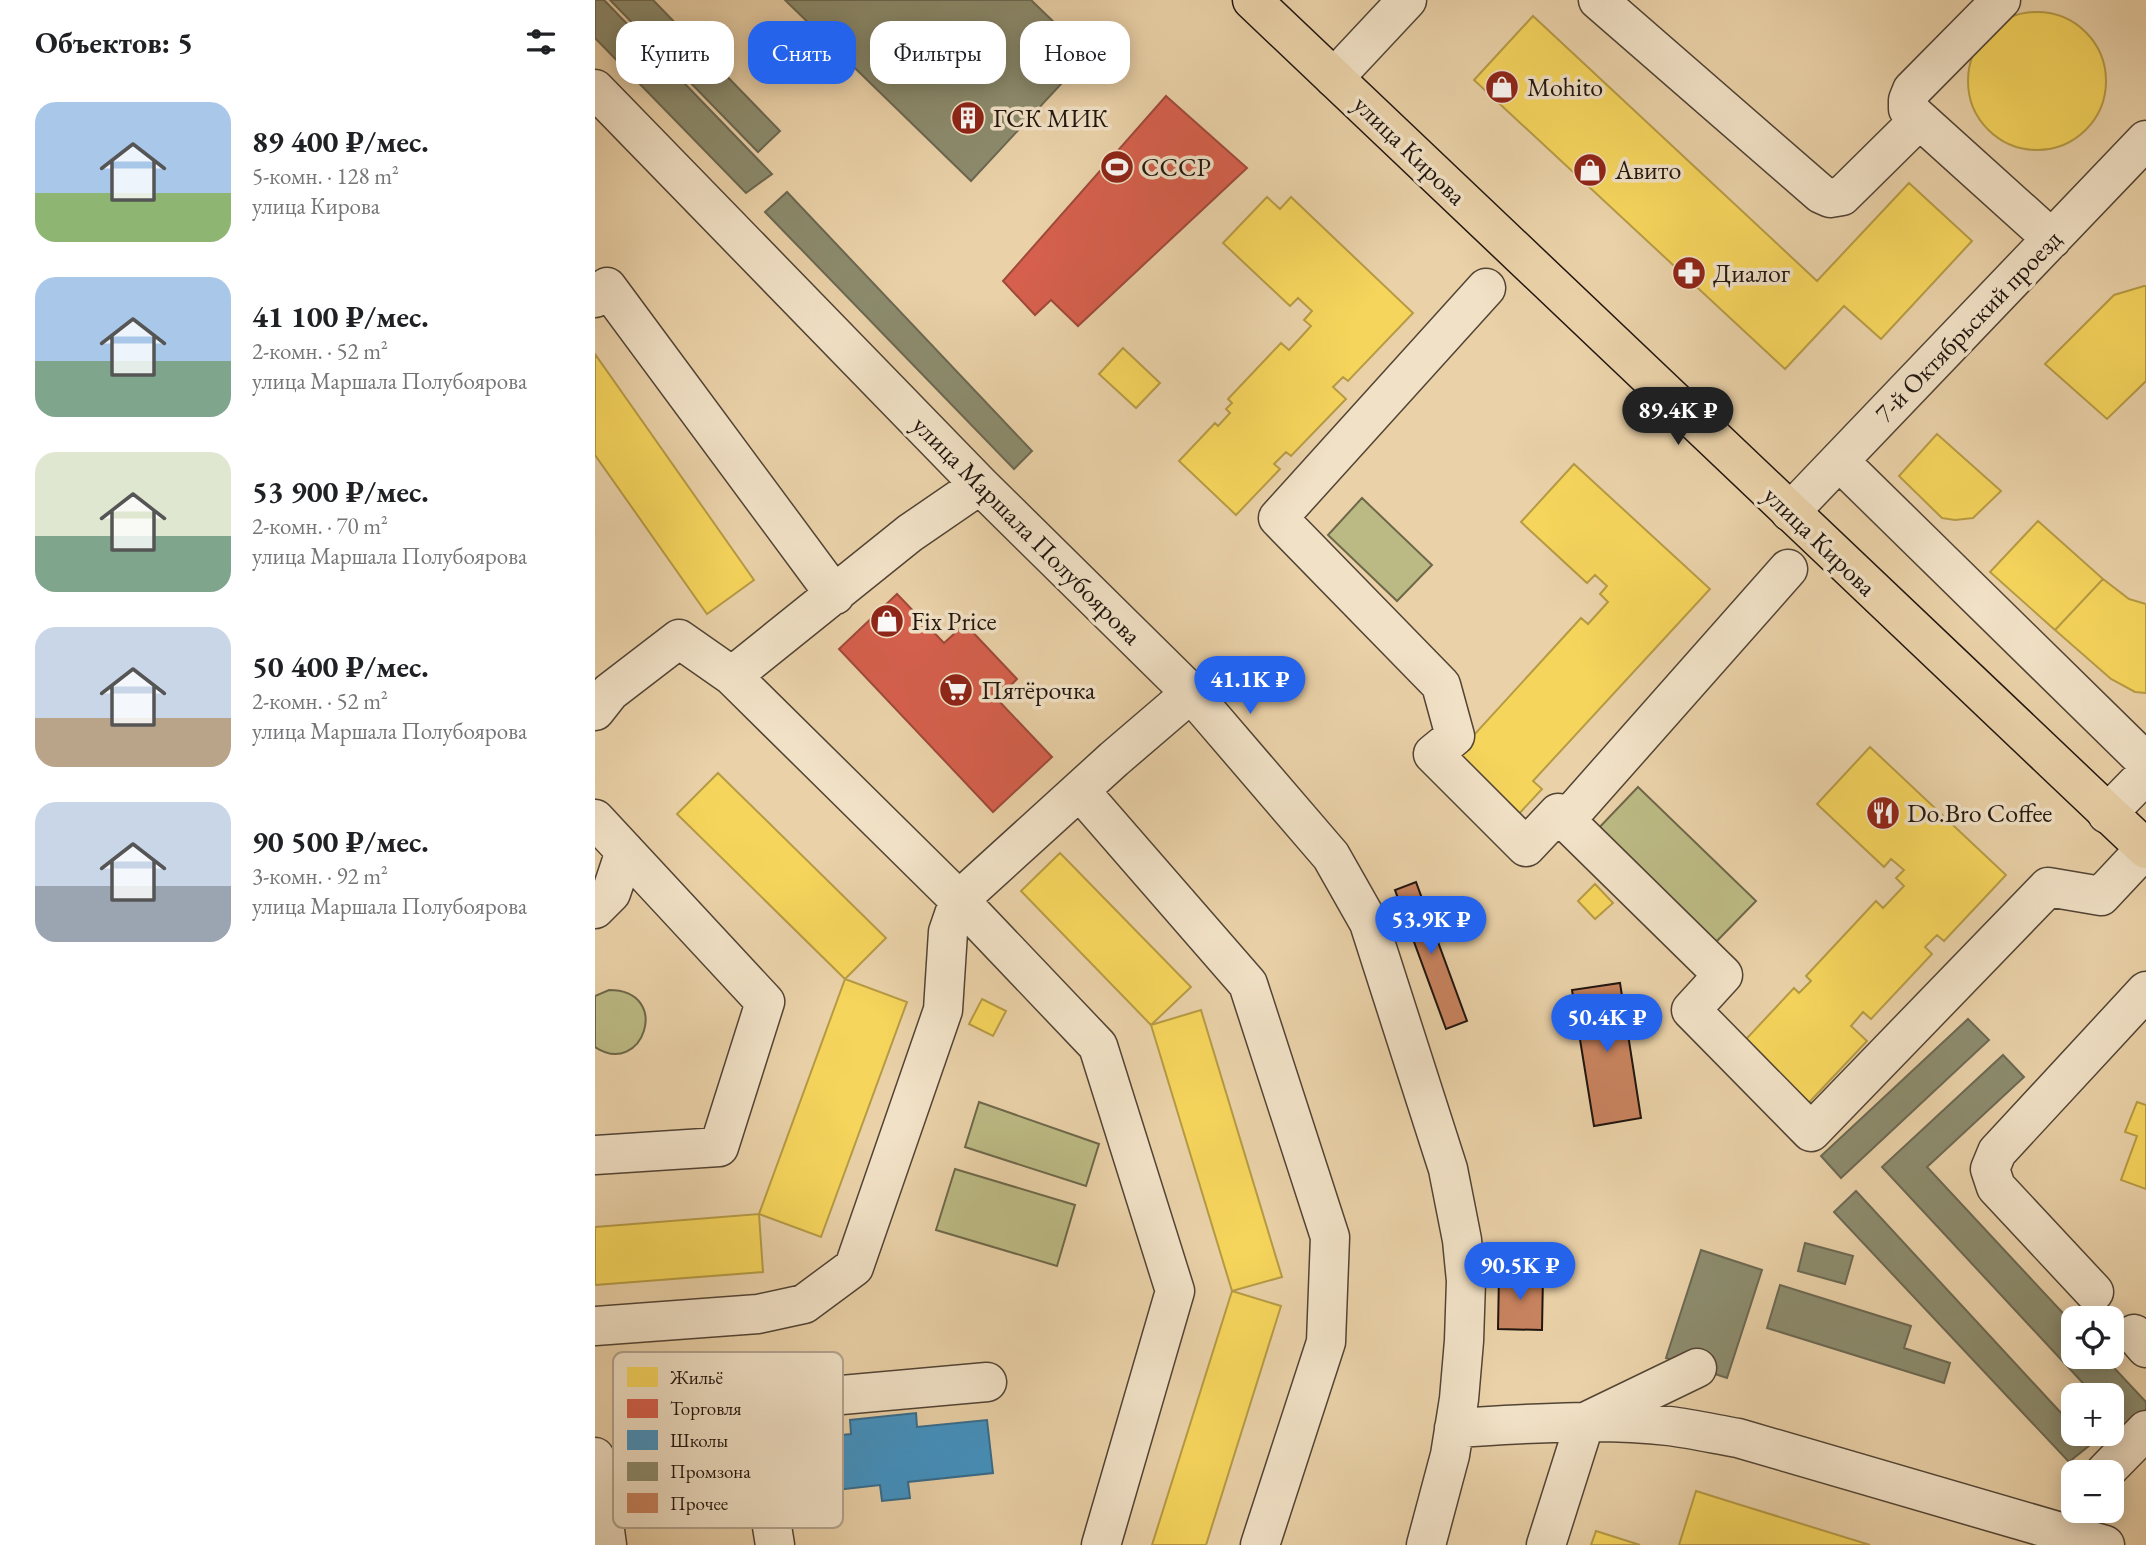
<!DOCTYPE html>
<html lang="ru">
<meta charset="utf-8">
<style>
:root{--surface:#fff;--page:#f2f2f2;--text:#202124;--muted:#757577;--accent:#2563eb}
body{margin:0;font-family:"EB Garamond",serif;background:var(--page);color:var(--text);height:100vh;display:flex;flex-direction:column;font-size:26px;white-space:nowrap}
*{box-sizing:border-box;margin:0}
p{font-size:23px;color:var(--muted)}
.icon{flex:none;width:38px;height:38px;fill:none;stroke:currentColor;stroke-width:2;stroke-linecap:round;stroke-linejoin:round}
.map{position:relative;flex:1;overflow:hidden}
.details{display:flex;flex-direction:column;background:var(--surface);width:595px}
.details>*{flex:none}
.guide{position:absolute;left:21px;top:21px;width:665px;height:63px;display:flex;gap:14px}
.controls{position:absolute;left:1466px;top:1306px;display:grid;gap:14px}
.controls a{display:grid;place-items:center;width:63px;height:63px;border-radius:14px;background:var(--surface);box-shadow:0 4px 18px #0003;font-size:35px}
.price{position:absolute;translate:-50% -60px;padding:0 16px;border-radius:24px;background:var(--accent);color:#fff;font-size:23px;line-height:46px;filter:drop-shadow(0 2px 4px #0008)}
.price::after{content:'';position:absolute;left:50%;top:42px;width:21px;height:16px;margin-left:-10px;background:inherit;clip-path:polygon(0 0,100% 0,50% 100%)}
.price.selected{background:#222;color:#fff}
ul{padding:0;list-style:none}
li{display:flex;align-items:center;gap:21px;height:175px;padding:0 35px}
li span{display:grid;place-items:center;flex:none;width:196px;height:140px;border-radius:21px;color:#555}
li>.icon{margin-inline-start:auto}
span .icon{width:84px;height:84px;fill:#fffc;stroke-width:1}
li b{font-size:30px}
h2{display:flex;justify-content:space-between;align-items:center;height:84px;padding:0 35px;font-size:30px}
.pill{padding:0 24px;border-radius:21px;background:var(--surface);box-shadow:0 4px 18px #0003;font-size:24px;line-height:63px}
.pill.selected{background:var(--accent);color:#fff}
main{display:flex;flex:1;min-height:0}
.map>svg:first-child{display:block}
.green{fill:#bcba84;stroke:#6e684a;stroke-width:2}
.homes{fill:#f6d55c;stroke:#b69b45;stroke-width:2}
.shops{fill:#d6604d;stroke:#9f4a3a;stroke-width:2}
.schools{fill:#4393c3;stroke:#386d8d;stroke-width:2}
.industry{fill:#8c8c6e;stroke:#6c6852;stroke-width:2}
.building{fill:#c8835f;stroke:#20150f;stroke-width:2}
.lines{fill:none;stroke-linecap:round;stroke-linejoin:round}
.minor-casing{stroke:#524435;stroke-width:41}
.major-casing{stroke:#20150f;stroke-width:41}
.minor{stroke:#f1e1c6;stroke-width:38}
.major{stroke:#ead1a8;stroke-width:38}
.labels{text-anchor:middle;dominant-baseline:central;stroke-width:7;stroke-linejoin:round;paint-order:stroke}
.poi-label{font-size:26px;fill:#20150f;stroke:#f1e1c6;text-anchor:start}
.street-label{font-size:26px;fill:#20150f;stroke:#f1e1c6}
.key{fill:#f1e1c6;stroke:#b2a48f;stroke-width:2}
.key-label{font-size:19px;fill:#20150f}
</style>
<main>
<section class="details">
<h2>Объектов: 5<svg class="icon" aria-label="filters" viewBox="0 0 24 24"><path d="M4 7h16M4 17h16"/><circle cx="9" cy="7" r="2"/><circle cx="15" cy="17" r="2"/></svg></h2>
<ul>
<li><span style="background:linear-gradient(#a9c7e8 65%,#8fb573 0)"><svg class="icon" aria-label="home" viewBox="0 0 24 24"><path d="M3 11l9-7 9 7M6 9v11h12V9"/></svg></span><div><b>89 400 ₽/мес.</b><p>5-комн. · 128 m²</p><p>улица Кирова</p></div></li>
<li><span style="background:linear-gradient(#a9c7e8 60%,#7fa58c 0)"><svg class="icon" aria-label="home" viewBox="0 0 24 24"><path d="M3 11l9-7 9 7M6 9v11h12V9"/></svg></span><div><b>41 100 ₽/мес.</b><p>2-комн. · 52 m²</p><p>улица Маршала Полубоярова</p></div></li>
<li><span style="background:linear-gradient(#dfe7d0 60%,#7fa58c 0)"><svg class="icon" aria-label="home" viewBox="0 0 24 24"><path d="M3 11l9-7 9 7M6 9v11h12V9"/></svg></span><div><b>53 900 ₽/мес.</b><p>2-комн. · 70 m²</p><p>улица Маршала Полубоярова</p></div></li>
<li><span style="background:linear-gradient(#c9d6e8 65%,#b9a48a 0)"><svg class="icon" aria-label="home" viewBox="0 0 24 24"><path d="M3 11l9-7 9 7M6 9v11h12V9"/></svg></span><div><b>50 400 ₽/мес.</b><p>2-комн. · 52 m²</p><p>улица Маршала Полубоярова</p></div></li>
<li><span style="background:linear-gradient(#c9d6e8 60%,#9aa5b1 0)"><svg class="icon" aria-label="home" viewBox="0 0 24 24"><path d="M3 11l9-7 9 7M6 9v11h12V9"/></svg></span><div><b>90 500 ₽/мес.</b><p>3-комн. · 92 m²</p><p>улица Маршала Полубоярова</p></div></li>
</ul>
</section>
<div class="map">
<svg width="1551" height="1545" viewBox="0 0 1551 1545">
<rect width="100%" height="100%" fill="#ead1a8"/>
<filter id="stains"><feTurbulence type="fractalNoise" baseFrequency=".00286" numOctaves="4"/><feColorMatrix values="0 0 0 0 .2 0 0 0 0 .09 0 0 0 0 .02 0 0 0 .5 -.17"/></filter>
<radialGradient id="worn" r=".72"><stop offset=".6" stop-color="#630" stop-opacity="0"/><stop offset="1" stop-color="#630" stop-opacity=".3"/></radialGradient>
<path class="green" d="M767,498l70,67 -35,36 -69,-66z
M1043,787l118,114 -44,45 -118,-113z
M14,990c64,0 34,89 -14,57v-51z
M384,1102l120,42 -13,42 -121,-39z
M360,1169l120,36 -18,61 -121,-36z"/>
<path class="homes" d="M1373 81a69 69 0 1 1 138 0a69 69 0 1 1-138 0Z
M938,16l284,265 92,-98 63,58 -91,98 -37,-33 -59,63 -311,-289z
M672,197l13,12 11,-12 122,116 -65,68 -5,-4 -10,10 13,12 -55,57 -5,-4 -12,12 6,5 -44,46 -57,-54 36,-38 3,3 12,-13 -4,-4 6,-6 -4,-4 53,-56 8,7 22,-24 -7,-6 8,-9 -14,-13 -8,8 -67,-63z
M1549,286h2v95l-39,38 -62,-55 69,-69z
M528,348l37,35 -24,25 -37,-34z
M0,354l159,226 -47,34 -112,-159z
M1342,434l64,57 -28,27 -18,2 -13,-2 -43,-42z
M979,464l136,125 -177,192 9,8 -26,28 -64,-58 129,-141 7,6 20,-22 -8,-8 7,-8 -12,-11 -8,8 -66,-61z
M1443,521l65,58 -48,51 -65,-58z
M1508,579l26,20 17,5v89l-11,-1 -24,-13 -56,-49z
M1275,747l136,128 -62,66 -7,-6 -12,12 7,7 -61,65 -8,-7 -12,14 16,15 -67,71 -65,-61 59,-63 5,5 12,-12 -5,-5 70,-75 7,7 21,-22 -8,-8 8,-8 -13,-11 -7,8 -67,-63z
M123,773l168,165 -41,41 -168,-165z
M465,853l131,134 -40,38 -130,-134z
M1000,884l18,19 -18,16 -17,-18z
M250,979l62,23 -86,235 -62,-23z
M387,999l24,12 -13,25 -24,-12z
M606,1010l81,267 -50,14 -81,-266z
M1542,1102l9,3v84l-25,-9 16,-44 -12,-4z
M164,1214l4,58 -168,13v-58z
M637,1291l49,15 -75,239h-54z
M1101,1491l48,15 126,39h-191z
M1001,1531l44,14h-49z"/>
<path class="shops" d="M571,96l81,72 -169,158 -27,-26 -16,15 -32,-34z
M302,594l47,49 21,-19 52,55 -20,20 55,58 -59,55 -154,-163z"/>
<path class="schools" d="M321,1413l1,14 70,-7 6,53 -85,9 2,16 -28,3 -2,-16 -79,9 -6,-54 56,-6 -1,-14z"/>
<path class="industry" d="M0,0h9l168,174 -26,19 -151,-155z
M15,0h43l127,131 -22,21z
M190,0h246l57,55 -117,126z
M192,192l245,259 -18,18 -249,-257z
M1373,1019l21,21 -148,138 -20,-22z
M1408,1055l21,22 -97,90 147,158v31h29l43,46v9l-20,18 -14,-15v-19h-18l-212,-228z
M1261,1191l218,236v6h6l10,12 -21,17 -235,-250z
M1210,1243l48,13 -8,28 -47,-13z
M1106,1250l61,20 -35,108 -61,-20z
M1185,1285l131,41 -7,22 46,15 -6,20 -177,-55z"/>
<path class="building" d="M821,882l51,139 -21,8 -51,-139z
M1025,983l21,135 -47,8 -22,-136z
M904,1274l44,1 -1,55 -44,-1z"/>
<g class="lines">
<g class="minor-casing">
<path id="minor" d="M1003,0l223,194 9,4 12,-2 77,-76
M1406,0l-89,90 -4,10v9l144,130
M739,78l73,-78
M0,89l385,396 211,208 140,163 38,67 79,246 14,71 4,41 -2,60 -5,58 -9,56 -24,90
M891,288l-208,230 163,167 14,51 -22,18 93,93 32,-34 165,162 -32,35 120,122 237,-245 53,9 44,-47
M0,298l12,-11 228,308
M1244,461l307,301
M1195,512l356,-372
M137,676l227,224 139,146 77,245 -74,254
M0,711l15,-19 69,-53 53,37 178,-143 70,-48
M485,791l168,193 82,253 -4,105 -66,203
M1512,814l39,-40
M0,819l170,183 -46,145 -124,8
M971,820l222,-251
M0,909l16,-16 14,-42
M1499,1292l-98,-105 -6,-18 7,-17 149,-161
M0,1326l163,-12 46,-10 50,-37 89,-257 5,-78 11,-32 155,-141 77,-66
M1539,1334l12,14
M859,1428c72,-4 144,-10 215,-2 23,3 46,8 69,12l367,107
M0,1457l12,88
M1510,1472l41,-42
M180,1545l-23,-142 235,-21
M951,1545l39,-123 112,-54"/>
</g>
<g class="major-casing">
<path id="major" d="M657,0l894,849"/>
</g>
<use href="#minor" class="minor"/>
<use href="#major" class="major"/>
</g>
<defs>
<g id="shop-disc" transform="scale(1.75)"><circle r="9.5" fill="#8f2418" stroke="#f1e1c6"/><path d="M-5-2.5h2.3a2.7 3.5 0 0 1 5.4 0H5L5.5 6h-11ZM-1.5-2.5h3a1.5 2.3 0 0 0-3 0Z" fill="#fff"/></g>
<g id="building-disc" transform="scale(1.75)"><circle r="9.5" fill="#8f2418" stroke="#f1e1c6"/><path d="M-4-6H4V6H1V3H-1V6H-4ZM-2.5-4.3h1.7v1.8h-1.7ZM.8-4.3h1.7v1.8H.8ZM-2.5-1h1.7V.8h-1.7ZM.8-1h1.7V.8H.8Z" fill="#fff"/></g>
<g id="stadium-disc" transform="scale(1.75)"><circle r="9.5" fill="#8f2418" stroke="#f1e1c6"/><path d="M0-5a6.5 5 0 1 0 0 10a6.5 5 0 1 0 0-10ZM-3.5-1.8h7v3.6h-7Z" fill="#fff"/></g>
<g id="pharmacy-disc" transform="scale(1.75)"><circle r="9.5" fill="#8f2418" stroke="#f1e1c6"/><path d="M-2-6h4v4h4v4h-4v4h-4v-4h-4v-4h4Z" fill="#fff"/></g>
<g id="supermarket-disc" transform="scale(1.75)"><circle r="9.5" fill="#8f2418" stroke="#f1e1c6"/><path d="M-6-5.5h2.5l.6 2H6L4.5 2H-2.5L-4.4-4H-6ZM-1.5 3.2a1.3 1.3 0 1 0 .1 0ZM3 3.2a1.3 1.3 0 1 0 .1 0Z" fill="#fff"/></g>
<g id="restaurant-disc" transform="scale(1.75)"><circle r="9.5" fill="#8f2418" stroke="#f1e1c6"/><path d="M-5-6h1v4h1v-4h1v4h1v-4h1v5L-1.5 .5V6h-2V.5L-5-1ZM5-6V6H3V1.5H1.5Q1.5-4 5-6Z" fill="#fff"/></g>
</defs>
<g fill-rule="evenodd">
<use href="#shop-disc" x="907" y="87"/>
<use href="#building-disc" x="373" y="118"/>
<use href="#stadium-disc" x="522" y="167"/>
<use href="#shop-disc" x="995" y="170"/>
<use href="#pharmacy-disc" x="1094" y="273"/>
<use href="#shop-disc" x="292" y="621"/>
<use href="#supermarket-disc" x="361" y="690"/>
<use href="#restaurant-disc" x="1288" y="813"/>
</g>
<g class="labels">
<g class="poi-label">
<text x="932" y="87">Mohito</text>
<text x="398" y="118">ГСК МИК</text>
<text x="546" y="167">СССР</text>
<text x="1020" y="170">Авито</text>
<text x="1118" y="273">Диалог</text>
<text x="316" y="621">Fix Price</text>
<text x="386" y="690">Пятёрочка</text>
<text x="1312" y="813">Do.Bro Coffee</text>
</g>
<g class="street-label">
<text transform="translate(815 150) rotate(44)">улица Кирова</text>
<text transform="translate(1373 326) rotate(-46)">7-й Октябрьский проезд</text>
<text transform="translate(432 530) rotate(45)">улица Маршала Полубоярова</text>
<text transform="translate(1225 541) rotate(44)">улица Кирова</text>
</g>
</g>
<rect x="18" y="1352" width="230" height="176" rx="10" class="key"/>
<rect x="32" y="1367" width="31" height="20" fill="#f6d55c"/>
<rect x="32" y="1399" width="31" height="19" fill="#d6604d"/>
<rect x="32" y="1430" width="31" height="20" fill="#4393c3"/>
<rect x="32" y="1462" width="31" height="19" fill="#8c8c6e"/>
<rect x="32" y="1493" width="31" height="20" fill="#c8835f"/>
<g class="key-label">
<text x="75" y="1384">Жильё</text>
<text x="75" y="1415">Торговля</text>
<text x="75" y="1447">Школы</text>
<text x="75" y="1478">Промзона</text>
<text x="75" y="1510">Прочее</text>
</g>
<rect width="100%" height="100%" filter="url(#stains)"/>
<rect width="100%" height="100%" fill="url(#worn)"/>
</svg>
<div class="controls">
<a><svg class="icon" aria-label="locate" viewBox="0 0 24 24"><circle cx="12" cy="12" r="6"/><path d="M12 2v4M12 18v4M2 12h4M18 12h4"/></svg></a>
<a>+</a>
<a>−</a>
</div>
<b class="price selected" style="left:1083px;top:447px">89.4K ₽</b>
<b class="price" style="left:655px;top:716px">41.1K ₽</b>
<b class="price" style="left:836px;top:956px">53.9K ₽</b>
<b class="price" style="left:1012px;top:1054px">50.4K ₽</b>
<b class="price" style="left:925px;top:1302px">90.5K ₽</b>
<div class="guide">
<a class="pill">Купить</a>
<a class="pill selected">Снять</a>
<a class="pill">Фильтры</a>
<a class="pill">Новое</a>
</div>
</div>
</main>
